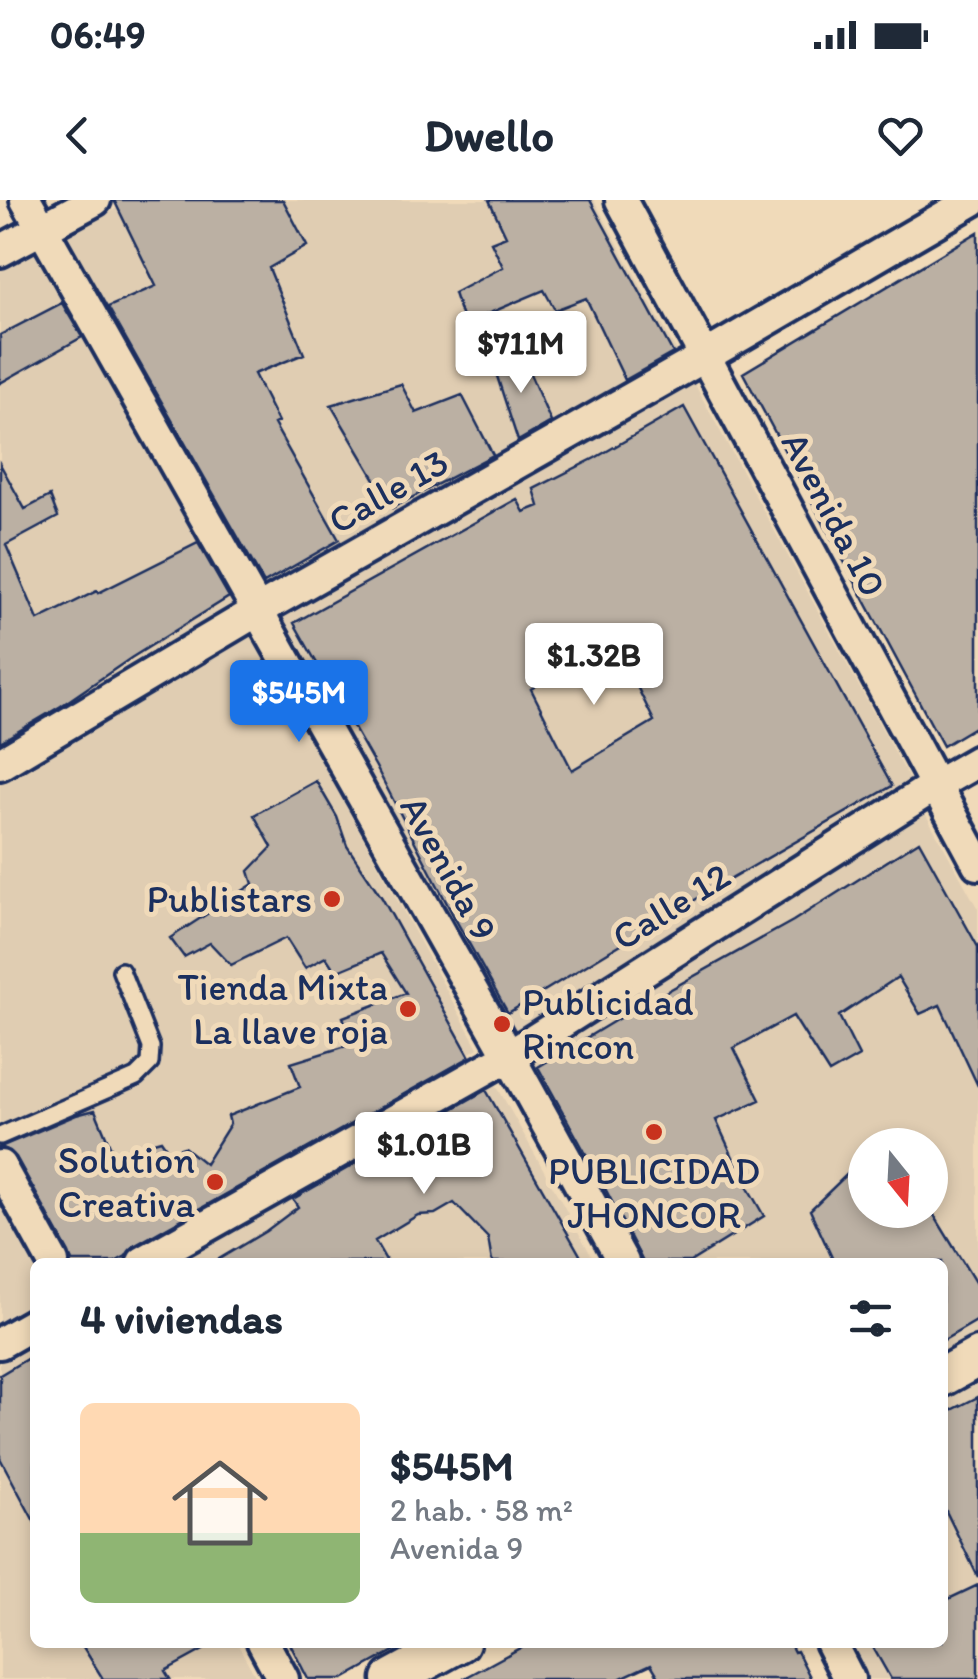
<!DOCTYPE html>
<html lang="es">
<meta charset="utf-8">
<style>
:root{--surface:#fff;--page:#f2f2f3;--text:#1f2937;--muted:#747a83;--accent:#1a73e8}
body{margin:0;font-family:Itim,sans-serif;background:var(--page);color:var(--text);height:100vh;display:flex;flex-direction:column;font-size:38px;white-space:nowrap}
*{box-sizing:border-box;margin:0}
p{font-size:32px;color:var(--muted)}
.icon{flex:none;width:55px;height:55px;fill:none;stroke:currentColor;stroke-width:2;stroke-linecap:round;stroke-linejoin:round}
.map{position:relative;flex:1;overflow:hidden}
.sheet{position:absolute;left:30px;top:1058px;width:918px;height:390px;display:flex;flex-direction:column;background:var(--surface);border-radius:15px;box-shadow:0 5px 15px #0003}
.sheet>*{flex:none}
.needle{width:65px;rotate:162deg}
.controls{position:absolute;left:848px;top:928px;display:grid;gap:20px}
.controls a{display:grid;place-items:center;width:100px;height:100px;border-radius:50%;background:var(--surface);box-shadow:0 5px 15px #0003;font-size:50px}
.price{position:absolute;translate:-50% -85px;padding:0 22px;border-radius:10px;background:#fff;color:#222;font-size:32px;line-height:65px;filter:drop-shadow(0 2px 5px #0008)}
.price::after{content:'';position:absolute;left:50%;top:60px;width:30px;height:22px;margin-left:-15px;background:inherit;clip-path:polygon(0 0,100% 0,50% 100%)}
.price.selected{background:var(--accent);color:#fff}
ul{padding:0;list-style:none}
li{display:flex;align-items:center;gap:30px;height:250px;padding:0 50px}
li span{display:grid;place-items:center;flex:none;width:280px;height:200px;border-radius:15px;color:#555}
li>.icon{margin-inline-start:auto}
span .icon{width:120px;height:120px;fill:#fffc;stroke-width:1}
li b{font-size:42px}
h2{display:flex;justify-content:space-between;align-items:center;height:120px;padding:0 50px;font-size:42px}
.status{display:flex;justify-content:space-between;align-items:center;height:70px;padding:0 50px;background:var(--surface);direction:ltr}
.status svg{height:28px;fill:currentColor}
header{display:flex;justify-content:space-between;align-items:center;height:130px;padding:0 50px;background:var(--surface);font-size:45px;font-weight:700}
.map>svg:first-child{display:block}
.built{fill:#e0cdb2;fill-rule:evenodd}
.building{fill:#bbb0a3;stroke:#1b2f5e;stroke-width:2.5;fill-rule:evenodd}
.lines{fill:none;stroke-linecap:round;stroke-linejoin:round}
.service-casing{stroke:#1b2f5e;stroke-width:22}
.minor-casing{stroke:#1b2f5e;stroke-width:38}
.tertiary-casing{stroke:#1b2f5e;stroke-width:45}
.service{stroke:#f0dab9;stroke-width:15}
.minor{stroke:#f0dab9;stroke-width:30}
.tertiary{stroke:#f0dab9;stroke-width:38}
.poi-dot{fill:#c8321e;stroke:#f0dab9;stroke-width:4}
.labels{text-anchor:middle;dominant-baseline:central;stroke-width:10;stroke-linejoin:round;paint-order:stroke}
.street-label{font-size:38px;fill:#1b2f5e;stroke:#f0dab9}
.poi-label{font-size:38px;fill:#1b2f5e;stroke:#f0dab9;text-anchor:end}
</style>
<div class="status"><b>06:49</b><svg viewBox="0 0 49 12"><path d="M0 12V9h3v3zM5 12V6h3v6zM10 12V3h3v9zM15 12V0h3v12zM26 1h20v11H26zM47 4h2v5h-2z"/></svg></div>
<header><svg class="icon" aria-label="back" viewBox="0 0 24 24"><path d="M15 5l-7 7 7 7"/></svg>Dwello<svg class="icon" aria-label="heart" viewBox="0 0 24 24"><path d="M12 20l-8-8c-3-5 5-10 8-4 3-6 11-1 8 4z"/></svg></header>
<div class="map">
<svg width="978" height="1479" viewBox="0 0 978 1479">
<rect width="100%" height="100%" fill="#f0dab9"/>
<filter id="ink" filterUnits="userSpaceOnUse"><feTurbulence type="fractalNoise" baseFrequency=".01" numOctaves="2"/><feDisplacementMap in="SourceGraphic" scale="20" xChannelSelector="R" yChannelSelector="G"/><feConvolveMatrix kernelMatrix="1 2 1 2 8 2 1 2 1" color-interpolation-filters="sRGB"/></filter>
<g filter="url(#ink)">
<path class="built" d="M132,0h462l86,157 -421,236 -202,-352z
M41,50l199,355 -240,144v-478z
M693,181l225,414 -413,242 -236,-422z
M248,427l230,421 -363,214h-56l-59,-111v-377z
M925,613l53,96v437l-35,20 -1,-104h-309l-115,-206zM865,945h65v65h-65z
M490,874l105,188h-427z
M0,1003l35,61v37l-35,20z
M35,1142v300l202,1 20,36h-257v-318z
M978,1176v303h-120l-19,-36 103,-1 1,-246z"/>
<path class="building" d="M114,0h169l24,46 -38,22 35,86 -50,20 24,48 -4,2 65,116 -75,43 -156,-276 48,-21z
M489,0h101l83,153 -48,27 -39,-82 -31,12 -11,-20 -80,34 -10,-31 49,-26 -12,-25 15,-6z
M978,32v493l-35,21 -200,-373z
M62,103l20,34 -82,46v-48z
M520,151l31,71 -33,19 -25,-77z
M401,184l15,29 46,-18 31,60 -101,53 -61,-103z
M684,207l208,379 -225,130 -159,97 -55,-98 -77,-148 -82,-144 223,-124 7,13 15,-6 -5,-17 61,-31zM591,451l13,23 21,-12 29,59 -82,49 -41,-81z
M0,264l25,45 25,-13 8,21 -52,28 32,75 59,-29 1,2 100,-50 31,54 -98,61 -70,48 -61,36z
M316,581l21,36 10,29 35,52 88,159 -336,189 -8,10 -11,6h-43l-3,-9 -53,-96 -6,-6 -10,-4 76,-32 19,-5 18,43 48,-13 8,12 15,-5 21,17 25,-40 -2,-8 72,-29 -9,-24 62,-19 -10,-27 63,-24 -25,-40 -45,19 -10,-15 -21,11 -19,-30 -55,27 -21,-22 -26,14 -14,-19 83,-54 -4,-13 23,-24 -18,-32z
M919,641l59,106v139l-38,-81 -20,9 -22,-37 -59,39 20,40 -30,17 -36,-57 -59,32 26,52 -44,20 28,61 20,35 -74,46h-47l-36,-70 -69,-125 83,-50 172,-96z
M486,890l98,172h-92l-4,-24 -34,-35 -19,11 -17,1 -43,26 12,21h-173l52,-31 32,-24 -5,-8z
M865,957v53h66l47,77v33l-36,21v-79h-108l-24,-52z
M35,1154v169l-35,-65v-83z
M978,1197v180l-36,-74v-88z
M978,1385v94h-87l-21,-37h72v-40z
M80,1442h138l-53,29 5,8h-67z
M289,1442h121l-67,37h-35z
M531,1442h258l5,10 3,-1 14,28h-151l-9,-15 -32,15h-156z"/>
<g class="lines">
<g class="service-casing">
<path id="service" d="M0,936l136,-59 14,-14 1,-16 -30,-76"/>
</g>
<g class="minor-casing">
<path id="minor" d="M26,0l483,856 114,206
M621,0l357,664
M0,51l95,-51
M0,564l257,-153 447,-254 269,-157
M0,966l53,96
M143,1062l366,-206 427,-271 42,-24
M0,1143l35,-20
M263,1442l20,37
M830,1442l19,37"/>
</g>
<g class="tertiary-casing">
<path id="tertiary" d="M942,1177l36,-20
M392,1479l68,-37"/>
</g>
<use href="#service" class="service"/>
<use href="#minor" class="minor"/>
<use href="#tertiary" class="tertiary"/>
</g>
</g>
<g class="poi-dot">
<circle cx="332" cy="699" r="10"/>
<circle cx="408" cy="809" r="10"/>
<circle cx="502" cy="824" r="10"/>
<circle cx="654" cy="932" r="10"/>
<circle cx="215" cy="982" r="10"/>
</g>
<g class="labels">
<g class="street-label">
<text transform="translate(388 291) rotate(-30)">Calle 13</text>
<text transform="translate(834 314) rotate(62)">Avenida 10</text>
<text transform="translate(449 668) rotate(61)">Avenida 9</text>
<text transform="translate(671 706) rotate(-32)">Calle 12</text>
</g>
<g class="poi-label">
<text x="312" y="699">Publistars</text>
<text x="388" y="787">Tienda Mixta<tspan x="388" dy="44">La llave roja</tspan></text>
<text x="522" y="802" text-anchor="start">Publicidad<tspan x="522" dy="44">Rincon</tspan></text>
<text x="195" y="960">Solution<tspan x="195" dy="44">Creativa</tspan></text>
<text x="654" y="971" text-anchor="middle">PUBLICIDAD<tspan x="654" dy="44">JHONCOR</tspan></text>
</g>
</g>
</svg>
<div class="controls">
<a><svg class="needle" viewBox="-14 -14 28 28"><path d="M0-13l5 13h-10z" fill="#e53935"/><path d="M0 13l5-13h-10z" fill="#747a83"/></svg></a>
</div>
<b class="price" style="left:521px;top:196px">$711M</b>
<b class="price" style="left:594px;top:508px">$1.32B</b>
<b class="price selected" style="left:299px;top:545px">$545M</b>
<b class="price" style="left:424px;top:997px">$1.01B</b>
<section class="sheet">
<h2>4 viviendas<svg class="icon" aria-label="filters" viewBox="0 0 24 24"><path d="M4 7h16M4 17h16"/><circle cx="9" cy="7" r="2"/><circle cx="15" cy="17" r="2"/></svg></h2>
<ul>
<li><span style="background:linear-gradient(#ffd9b3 65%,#8fb573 0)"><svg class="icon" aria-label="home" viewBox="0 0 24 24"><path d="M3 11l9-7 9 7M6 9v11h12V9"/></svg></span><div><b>$545M</b><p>2 hab. · 58 m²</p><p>Avenida 9</p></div></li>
</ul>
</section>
</div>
